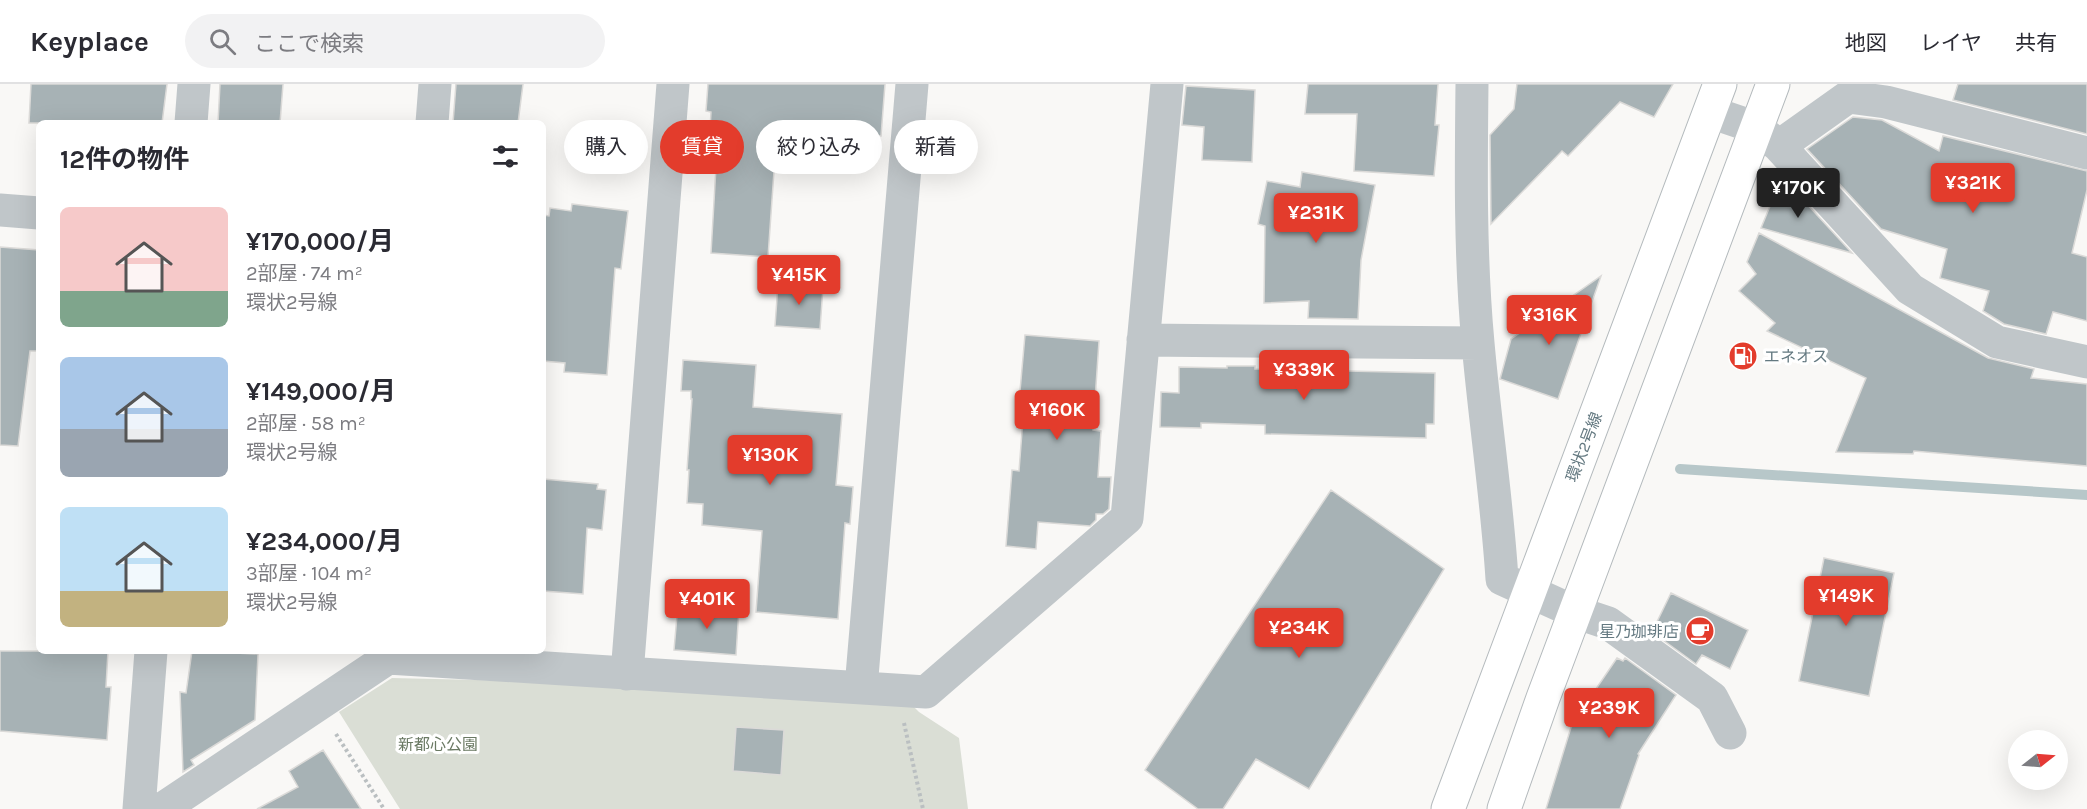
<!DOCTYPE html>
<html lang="ja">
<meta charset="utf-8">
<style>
:root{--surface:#fff;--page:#f2f2f3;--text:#2b2b33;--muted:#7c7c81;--line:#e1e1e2;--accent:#e33c2c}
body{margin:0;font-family:Karla,"Noto Sans JP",sans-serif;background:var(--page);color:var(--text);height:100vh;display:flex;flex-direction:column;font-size:22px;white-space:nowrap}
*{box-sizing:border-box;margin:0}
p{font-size:20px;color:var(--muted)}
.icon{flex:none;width:33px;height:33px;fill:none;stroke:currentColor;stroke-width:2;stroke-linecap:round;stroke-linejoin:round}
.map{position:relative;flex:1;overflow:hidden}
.drawer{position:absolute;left:36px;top:36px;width:510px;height:534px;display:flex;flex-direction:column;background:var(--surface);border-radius:9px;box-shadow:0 6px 24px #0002}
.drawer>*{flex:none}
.top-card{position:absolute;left:564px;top:36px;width:570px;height:54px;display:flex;gap:12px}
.needle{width:39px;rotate:73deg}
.tools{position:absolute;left:2008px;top:646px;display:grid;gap:12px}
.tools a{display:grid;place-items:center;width:60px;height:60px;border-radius:50%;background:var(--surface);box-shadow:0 6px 24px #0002;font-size:30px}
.price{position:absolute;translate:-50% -51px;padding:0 14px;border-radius:6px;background:var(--accent);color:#fff;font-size:20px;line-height:39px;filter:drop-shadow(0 2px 3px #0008)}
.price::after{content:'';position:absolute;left:50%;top:36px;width:18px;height:14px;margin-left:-9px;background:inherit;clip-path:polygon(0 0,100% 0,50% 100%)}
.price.current{background:#222;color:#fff}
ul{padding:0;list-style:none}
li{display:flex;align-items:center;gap:18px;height:150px;padding:0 24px}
li span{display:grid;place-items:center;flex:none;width:168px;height:120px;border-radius:9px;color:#555}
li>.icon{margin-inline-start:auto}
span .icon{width:72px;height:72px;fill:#fffc;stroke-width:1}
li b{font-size:26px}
h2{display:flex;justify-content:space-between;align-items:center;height:72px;padding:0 24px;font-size:26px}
.tag{padding:0 21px;border-radius:27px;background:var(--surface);box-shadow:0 6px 24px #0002;font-size:21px;line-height:54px}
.tag.current{background:var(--accent);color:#fff}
header{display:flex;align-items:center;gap:36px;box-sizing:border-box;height:84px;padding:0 30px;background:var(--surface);border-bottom:2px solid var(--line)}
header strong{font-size:28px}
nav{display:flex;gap:33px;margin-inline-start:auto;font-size:21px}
.search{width:420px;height:54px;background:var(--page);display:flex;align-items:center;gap:15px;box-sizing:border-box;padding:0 21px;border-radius:33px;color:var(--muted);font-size:22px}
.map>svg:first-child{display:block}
.green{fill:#daded5}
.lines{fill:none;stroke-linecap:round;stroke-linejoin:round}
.stream{stroke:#b7c7c9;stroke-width:10}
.building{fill:#a7b2b5;stroke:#dbdad8;stroke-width:1.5}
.major-casing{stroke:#b4babd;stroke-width:35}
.path{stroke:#babfc1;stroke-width:4;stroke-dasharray:3 3;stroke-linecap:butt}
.minor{stroke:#c0c6c9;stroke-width:33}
.major{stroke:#fff;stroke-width:33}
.labels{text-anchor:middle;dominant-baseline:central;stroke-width:6;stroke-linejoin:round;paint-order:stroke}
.poi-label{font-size:16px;fill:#647981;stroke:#fff;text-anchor:start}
.street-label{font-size:16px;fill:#647981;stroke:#fff}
.park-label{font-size:16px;fill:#6a7963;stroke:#fff}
</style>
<header>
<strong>Keyplace</strong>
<div class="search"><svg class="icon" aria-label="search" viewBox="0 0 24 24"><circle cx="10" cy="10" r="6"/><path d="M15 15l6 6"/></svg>ここで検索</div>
<nav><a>地図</a><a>レイヤ</a><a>共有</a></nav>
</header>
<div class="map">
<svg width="2087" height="725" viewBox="0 0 2087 725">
<rect width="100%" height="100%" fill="#f9f8f6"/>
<path class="green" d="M392,594l505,12 22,22 40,26 9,71h-568l-61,-97z"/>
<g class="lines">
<path class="stream" d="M1680,385l407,26"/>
</g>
<path class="building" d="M31,0h136l-5,39h-133z
M220,0h63l-3,39h-62z
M456,0h67l-5,39h-65z
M708,0h177l-4,52 -104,-8 -9,129 -57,-4 5,-86 -8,-1 3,-54 -5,-1z
M1308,0h130l-3,41h4l-5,51 -80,-5 3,-57h-52z
M1517,0h156l-19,33 -34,-15 -52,54 -6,-5 -71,73 -1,-89 24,-26z
M1958,0h129v50l-134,-34z
M1186,2l69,4 -3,72 -50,-2 2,-33 -22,-2z
M1853,33l29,3 57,31 4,-15 144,35v19l-15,63 15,4v64l-34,-9 -7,22 -42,-10 -21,-13 6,-20 -49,-13 7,-29 -66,-20 -74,-80z
M1302,88l73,13 -14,75 -3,59 -50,-1 1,-17 -45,2 1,-77 -7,-2 9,-43 33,6z
M1782,93l70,76 -91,-25z
M572,120l56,7 -7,58 -6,-1 -8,107 -43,-3 1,-9 -22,-2v-146l6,1 1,-8 21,3z
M1759,149l229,125 46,11 -3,9 56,6v82l-173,-15 -1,3 -77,-2 30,-74 -99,-47 8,-8 -36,-32 17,-17 -9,-12z
M0,163l39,3v101h-9l-12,95 -18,-1z
M1601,192l-43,123 -58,-20 11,-40z
M778,200l45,3 -3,42 -45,-3z
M1025,251l74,6 -6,89 8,1 -3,46h13l-2,32 -6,5h-7v6l-6,6 -52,-4 -2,27 -30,-3 6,-76 7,1 6,-79 -5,-1z
M683,276l73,5 -3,42 89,7 -6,71 17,2 -3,37 -5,-1 -7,96 -82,-7 6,-81 -60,-6 1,-21 -16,-1 2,-33h-2l5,-71h-1v-8h-10z
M1227,282h28v3l180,4 -1,51h-8v14l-161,-4v-9l-64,-2v5l-41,-1 1,-35 18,1v-26l48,1z
M543,395l55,5 -1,5 9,1 -4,40 -15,-2 -4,66 -40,-3z
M1331,406l113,79 -135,220 -53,-30 -33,50h-25l-53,-39z
M1824,474l70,15 -25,123 -70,-15z
M1671,509l77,37 -18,39 -28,-14 -6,9 -44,-32z
M678,520l61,5 -3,46 -62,-5z
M0,567h108l-2,36h5l-4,53 -107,-9z
M192,567l66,3 -3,66 -64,40 3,5 -11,7 -3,-80 6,1z
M1617,574l6,3 2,-3 51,37 -38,59 1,1 -19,54h-74l26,-85z
M736,643l48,3 -3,45 -48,-4z
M323,666l38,59h-104l41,-22 -9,-16z"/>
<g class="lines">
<g class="major-casing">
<path id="major" d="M1448,725l272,-725
M1504,725l39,-111 230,-614"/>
</g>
<path class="path" d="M904,639l19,86
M336,650l48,75"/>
<path class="minor" d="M1472,0c-1,87 -2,173 6,259 7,79 19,157 24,236l73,33 33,11 104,75 18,35
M1710,28l47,16 22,18 69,-49 38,5 201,51
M191,39l3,-39
M432,39l3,-39
M1779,62l131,143 87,53 90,20
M0,126l39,3
M1143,256l335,3
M627,590l46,-590
M861,604l51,-604
M139,725l12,-158
M162,725l226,-151 538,34 201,-174 40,-434"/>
<use href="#major" class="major"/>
</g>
<defs>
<g id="fuel-disc" transform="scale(1.5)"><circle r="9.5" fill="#e33c2c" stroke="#fff"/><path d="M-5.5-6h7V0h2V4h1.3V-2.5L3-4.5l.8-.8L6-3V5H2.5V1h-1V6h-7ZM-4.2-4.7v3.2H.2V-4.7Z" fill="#fff"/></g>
<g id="cafe-disc" transform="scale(1.5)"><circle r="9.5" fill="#e33c2c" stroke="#fff"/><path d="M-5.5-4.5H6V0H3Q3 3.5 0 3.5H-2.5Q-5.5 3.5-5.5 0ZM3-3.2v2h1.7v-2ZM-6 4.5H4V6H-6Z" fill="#fff"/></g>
</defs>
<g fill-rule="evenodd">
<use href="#fuel-disc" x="1743" y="272"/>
<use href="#cafe-disc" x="1700" y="547"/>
</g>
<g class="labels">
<g class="poi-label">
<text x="1764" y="272">エネオス</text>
<text x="1679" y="547" text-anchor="end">星乃珈琲店</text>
</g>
<g class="street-label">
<text transform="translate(1584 363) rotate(-69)">環状2号線</text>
</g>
<g class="park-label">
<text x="438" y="660">新都心公園</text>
</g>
</g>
</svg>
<div class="tools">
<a><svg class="needle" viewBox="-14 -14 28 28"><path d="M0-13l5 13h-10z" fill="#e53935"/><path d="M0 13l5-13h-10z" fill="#7c7c81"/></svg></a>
</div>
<b class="price" style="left:1973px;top:130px">¥321K</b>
<b class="price current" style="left:1798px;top:135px">¥170K</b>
<b class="price" style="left:1316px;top:160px">¥231K</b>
<b class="price" style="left:799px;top:222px">¥415K</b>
<b class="price" style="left:1549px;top:262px">¥316K</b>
<b class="price" style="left:1304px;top:317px">¥339K</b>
<b class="price" style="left:1057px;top:357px">¥160K</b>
<b class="price" style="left:770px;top:402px">¥130K</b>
<b class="price" style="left:1846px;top:543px">¥149K</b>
<b class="price" style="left:707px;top:546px">¥401K</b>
<b class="price" style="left:1299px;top:575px">¥234K</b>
<b class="price" style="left:1609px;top:655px">¥239K</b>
<div class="top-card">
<a class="tag">購入</a>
<a class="tag current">賃貸</a>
<a class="tag">絞り込み</a>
<a class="tag">新着</a>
</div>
<section class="drawer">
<h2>12件の物件<svg class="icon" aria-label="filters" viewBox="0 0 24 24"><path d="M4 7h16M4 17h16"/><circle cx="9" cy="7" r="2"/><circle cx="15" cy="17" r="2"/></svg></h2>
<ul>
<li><span style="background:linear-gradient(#f6c9c9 70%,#7fa58c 0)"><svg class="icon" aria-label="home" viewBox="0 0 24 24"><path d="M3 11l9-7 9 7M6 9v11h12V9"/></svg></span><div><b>¥170,000/月</b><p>2部屋 · 74 m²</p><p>環状2号線</p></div></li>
<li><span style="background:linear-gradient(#a9c7e8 60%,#9aa5b1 0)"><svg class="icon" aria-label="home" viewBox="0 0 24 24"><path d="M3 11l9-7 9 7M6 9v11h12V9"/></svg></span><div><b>¥149,000/月</b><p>2部屋 · 58 m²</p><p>環状2号線</p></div></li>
<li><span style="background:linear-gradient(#bfe0f5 70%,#c2b280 0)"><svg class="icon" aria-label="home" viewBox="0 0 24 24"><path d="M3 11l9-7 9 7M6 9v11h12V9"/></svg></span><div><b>¥234,000/月</b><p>3部屋 · 104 m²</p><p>環状2号線</p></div></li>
</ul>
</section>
</div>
